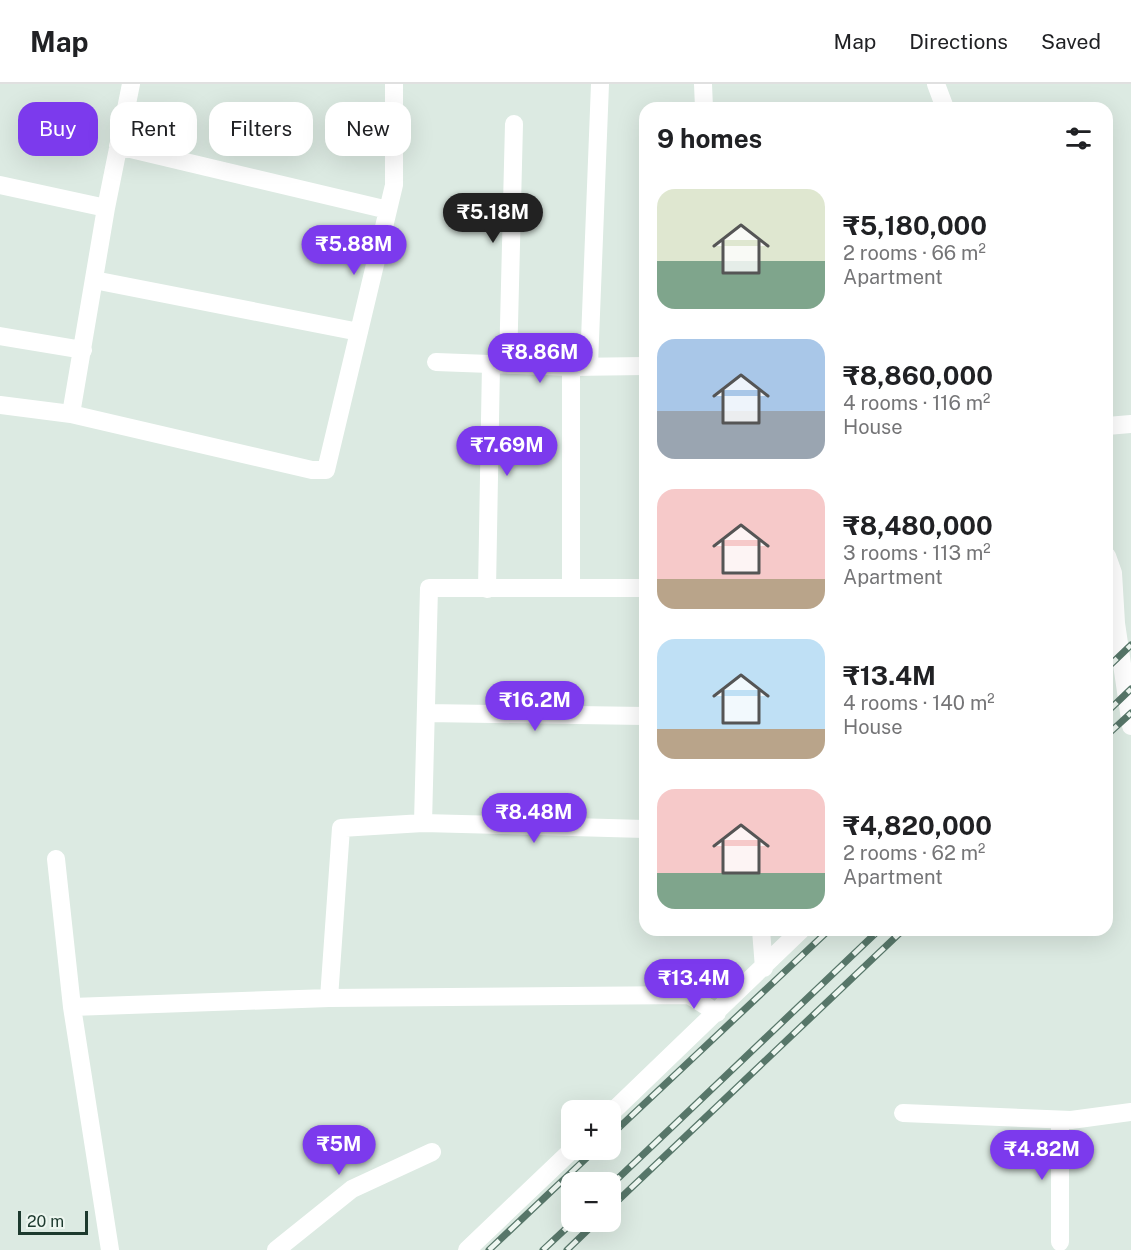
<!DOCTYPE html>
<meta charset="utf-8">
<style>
:root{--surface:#fff;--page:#f2f2f2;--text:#202124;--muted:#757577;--line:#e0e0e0;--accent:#7c3aed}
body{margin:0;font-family:"Public Sans",sans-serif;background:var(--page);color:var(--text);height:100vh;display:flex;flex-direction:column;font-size:22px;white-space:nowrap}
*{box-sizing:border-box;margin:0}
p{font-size:20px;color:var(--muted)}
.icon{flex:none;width:33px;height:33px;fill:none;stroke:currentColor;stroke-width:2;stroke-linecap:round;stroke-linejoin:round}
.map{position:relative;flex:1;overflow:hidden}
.details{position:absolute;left:639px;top:18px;width:474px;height:834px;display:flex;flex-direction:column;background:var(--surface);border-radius:18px;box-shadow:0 6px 24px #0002}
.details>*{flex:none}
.banner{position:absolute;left:18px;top:18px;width:531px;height:54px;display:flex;gap:12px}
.fabs{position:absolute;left:561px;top:1016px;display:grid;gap:12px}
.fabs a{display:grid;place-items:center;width:60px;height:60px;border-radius:12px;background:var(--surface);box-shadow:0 6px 24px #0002;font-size:30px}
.scale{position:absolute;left:18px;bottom:15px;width:70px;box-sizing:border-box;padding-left:6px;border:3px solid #1d3a2e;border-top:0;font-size:16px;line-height:21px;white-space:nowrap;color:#1d3a2e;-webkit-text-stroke:4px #edf6f0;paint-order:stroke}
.price{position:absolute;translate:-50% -51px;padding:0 14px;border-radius:21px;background:var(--accent);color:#fff;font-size:20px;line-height:39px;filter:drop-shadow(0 2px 3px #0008)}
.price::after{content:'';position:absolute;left:50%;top:36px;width:18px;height:14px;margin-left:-9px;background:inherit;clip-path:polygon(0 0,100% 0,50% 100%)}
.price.selected{background:#222;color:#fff}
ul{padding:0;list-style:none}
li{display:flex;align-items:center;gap:18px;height:150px;padding:0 18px}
li span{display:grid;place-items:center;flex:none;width:168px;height:120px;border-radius:18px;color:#555}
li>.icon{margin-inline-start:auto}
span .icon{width:72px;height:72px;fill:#fffc;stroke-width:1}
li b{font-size:26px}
h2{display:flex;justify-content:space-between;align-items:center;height:72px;padding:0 18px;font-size:26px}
.pill{padding:0 21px;border-radius:18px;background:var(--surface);box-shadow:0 6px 24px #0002;font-size:21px;line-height:54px}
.pill.selected{background:var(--accent);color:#fff}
header{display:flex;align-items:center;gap:36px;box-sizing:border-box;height:84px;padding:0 30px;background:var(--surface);border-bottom:2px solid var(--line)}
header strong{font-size:28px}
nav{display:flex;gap:33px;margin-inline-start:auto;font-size:21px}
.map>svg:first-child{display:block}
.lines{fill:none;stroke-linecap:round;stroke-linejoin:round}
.minor{stroke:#fff;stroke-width:18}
.rail-casing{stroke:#577669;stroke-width:7}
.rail{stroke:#edf6f0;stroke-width:4.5;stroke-dasharray:14;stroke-linecap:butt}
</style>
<header>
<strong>Map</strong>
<nav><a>Map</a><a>Directions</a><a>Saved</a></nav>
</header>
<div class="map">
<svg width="1131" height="1166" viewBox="0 0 1131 1166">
<rect width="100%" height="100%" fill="#dceae2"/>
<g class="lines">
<path class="minor" d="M703,0l1,24
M936,0l9,24
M118,62l270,64
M0,101l106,23
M94,196l265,52
M0,252l83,14
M436,278l135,5 74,-1
M508,281l6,-241
M589,281l11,-281
M571,283v221
M0,321l71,9 241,56h14l68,-285v-101
M71,330l35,-206 25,-124
M1107,342l24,-2
M1107,472l6,17 3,50 15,103
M487,505l4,-225
M426,629l219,3
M423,739l222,6
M56,775l16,148
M761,846l3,38
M329,914l360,-3 28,18
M903,1029l168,7 60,-8
M610,1030l191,-184
M1060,1036v122
M110,1166l-38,-243 257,-9 12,-170 82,-5 6,-235h216
M276,1166l76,-61 80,-37
M467,1166l106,-101"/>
<g class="rail-casing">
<path id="rail" d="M1107,584l24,-23
M1107,628l24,-23
M1107,651l24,-22
M610,1052l219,-206
M610,1102l269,-256
M610,1124l293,-278
M489,1166l107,-101
M543,1166l31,-29
M567,1166l30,-29"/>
</g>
<use href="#rail" class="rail"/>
</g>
</svg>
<div class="fabs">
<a>+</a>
<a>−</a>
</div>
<div class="scale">20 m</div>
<b class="price selected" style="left:493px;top:160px">₹5.18M</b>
<b class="price" style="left:354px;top:192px">₹5.88M</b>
<b class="price" style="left:540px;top:300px">₹8.86M</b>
<b class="price" style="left:507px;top:393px">₹7.69M</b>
<b class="price" style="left:535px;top:648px">₹16.2M</b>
<b class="price" style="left:534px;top:760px">₹8.48M</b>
<b class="price" style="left:694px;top:926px">₹13.4M</b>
<b class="price" style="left:339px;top:1092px">₹5M</b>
<b class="price" style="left:1042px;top:1097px">₹4.82M</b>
<div class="banner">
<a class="pill selected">Buy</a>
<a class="pill">Rent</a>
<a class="pill">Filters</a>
<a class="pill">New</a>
</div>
<section class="details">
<h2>9 homes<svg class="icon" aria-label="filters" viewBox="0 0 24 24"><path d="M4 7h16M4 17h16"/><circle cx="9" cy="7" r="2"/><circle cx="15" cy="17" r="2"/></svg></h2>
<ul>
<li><span style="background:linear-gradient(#dfe7d0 60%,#7fa58c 0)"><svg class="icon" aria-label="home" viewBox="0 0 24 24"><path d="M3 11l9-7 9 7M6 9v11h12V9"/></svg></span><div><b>₹5,180,000</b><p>2 rooms · 66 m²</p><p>Apartment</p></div></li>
<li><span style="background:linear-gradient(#a9c7e8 60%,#9aa5b1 0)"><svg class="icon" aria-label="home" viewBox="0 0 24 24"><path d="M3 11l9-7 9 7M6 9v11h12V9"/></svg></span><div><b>₹8,860,000</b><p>4 rooms · 116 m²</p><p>House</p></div></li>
<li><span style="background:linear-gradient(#f6c9c9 75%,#b9a48a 0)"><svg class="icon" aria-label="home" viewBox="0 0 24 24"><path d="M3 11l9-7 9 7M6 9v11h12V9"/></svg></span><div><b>₹8,480,000</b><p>3 rooms · 113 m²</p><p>Apartment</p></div></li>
<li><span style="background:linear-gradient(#bfe0f5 75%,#b9a48a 0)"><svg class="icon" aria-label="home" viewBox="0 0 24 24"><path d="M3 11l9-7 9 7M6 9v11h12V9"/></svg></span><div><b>₹13.4M</b><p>4 rooms · 140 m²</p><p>House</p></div></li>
<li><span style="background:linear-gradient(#f6c9c9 70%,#7fa58c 0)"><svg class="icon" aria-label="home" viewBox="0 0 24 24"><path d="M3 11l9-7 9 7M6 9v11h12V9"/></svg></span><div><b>₹4,820,000</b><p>2 rooms · 62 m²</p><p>Apartment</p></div></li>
</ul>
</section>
</div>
